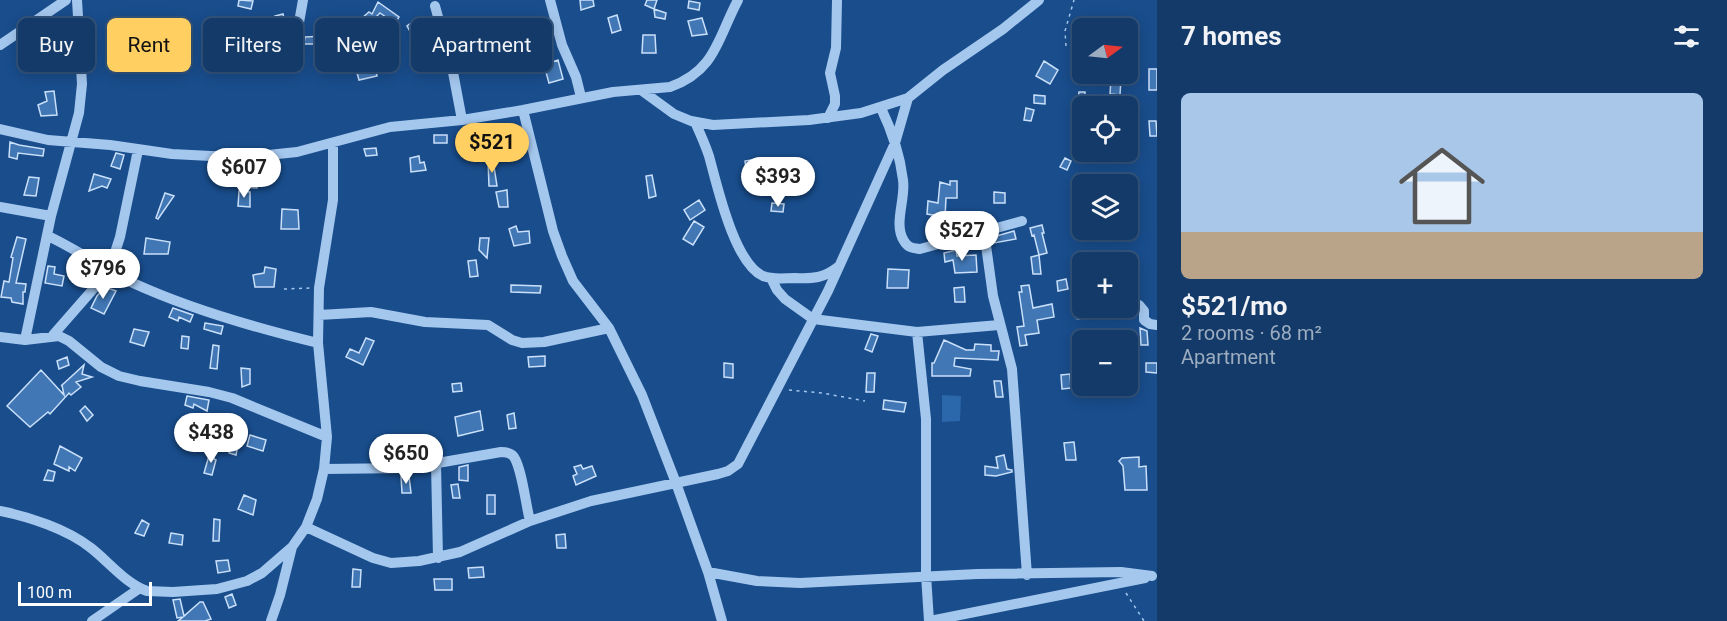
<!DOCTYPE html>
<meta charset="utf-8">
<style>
:root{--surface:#133a69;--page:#204571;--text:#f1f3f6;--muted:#9dadc0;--line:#32547d;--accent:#ffcf61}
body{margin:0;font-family:Roboto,sans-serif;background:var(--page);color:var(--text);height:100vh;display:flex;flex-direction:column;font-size:22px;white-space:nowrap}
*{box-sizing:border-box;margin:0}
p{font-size:20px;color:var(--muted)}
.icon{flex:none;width:33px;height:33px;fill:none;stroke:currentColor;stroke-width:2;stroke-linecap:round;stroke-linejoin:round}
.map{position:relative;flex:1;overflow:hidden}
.sheet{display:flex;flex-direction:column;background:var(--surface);width:570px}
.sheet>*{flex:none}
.hud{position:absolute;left:18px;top:18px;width:570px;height:54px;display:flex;gap:12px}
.needle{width:39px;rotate:75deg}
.buttons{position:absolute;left:1072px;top:18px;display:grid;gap:12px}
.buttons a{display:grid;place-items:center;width:66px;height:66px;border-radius:9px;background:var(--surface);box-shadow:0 3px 15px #0003,0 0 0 2px var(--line);font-size:30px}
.scale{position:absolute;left:18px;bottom:15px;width:134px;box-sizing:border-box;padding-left:6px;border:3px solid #fff;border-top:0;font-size:16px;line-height:21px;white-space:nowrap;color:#fff;-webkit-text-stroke:4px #194d8c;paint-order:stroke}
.price{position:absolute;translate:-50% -51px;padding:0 14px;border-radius:21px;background:#fff;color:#222;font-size:20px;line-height:39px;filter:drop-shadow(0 2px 3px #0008)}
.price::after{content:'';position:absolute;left:50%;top:36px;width:18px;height:14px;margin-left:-9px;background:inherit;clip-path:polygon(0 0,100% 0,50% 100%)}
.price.on{background:var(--accent);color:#111}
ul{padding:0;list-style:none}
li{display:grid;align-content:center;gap:12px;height:318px;padding:0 24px}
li+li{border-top:2px solid var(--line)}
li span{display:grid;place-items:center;height:186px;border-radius:9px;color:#555}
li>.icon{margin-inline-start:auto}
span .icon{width:108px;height:108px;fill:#fffc;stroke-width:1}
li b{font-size:26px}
h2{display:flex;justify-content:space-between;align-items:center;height:72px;padding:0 24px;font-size:26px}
.pill{padding:0 21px;border-radius:9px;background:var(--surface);box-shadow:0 3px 15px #0003,0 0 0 2px var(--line);font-size:21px;line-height:54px}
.pill.on{background:var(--accent);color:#111}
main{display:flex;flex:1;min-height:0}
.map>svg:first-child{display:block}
.green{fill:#2b67ab}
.building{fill:#4177b5;stroke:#cae0fa;stroke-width:1.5}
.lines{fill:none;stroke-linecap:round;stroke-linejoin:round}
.path{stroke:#a4c7ee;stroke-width:1.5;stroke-dasharray:3 4.5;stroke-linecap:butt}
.minor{stroke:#a4c7ee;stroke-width:10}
</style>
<main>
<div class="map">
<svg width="1157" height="621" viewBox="0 0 1157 621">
<rect width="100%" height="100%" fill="#194d8c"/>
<path class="green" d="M942,395l19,1 -1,25 -18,1z"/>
<path class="building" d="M239,0l14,1 -2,8 -13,-3z
M580,0h13l1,6 -13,4z
M647,0h10l-3,9 -9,-4z
M689,1l11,2 -1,7 -11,-2z
M378,2l21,15 -3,5h-3l-13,-9 -12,12 -6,-7 7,-6 3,2z
M654,9l12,4 -1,6 -10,-2z
M283,14l3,12 -7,1 -4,-11z
M617,15l4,15 -9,3 -4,-15z
M702,18l5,16 -15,2 -4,-15z
M415,20l10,18 2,-1 3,8 -5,2 3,9 -8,2 -5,-16h1l-9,-16z
M1137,34l1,16 -6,1 -3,-16z
M643,35h12l1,18h-14z
M324,36l1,8h-21l1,-7z
M476,46l6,20 -18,4 -4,-20z
M558,60l5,19 -14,4 -5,-18z
M1044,61l14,9 -8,14 -14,-8z
M375,65l2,11 -18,4 -3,-11z
M1149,69h8v21h-8z
M1111,79h10l-1,16 -10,-1z
M54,91l3,24 -16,1 -3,-11 9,-4 -2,-9z
M1079,92h6v13l-7,-3z
M1034,95l11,1v8l-11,-1z
M1026,108l8,2 -3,11 -7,-1z
M1149,121h7l1,15h-7z
M497,126l3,22 -17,6 -4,-23z
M1128,128l8,1v9l-8,-1z
M434,135h13v8h-13z
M10,142l9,3 25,4 -1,7 -25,-3 -1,6 -8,-2z
M376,148l1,7 -11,1 -2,-7z
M116,153l8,2 -4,14 -9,-3z
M419,156l1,7 4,-1 2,8 -15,2 -1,-14z
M1065,158l6,3 -4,9 -7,-3z
M757,159v9l-11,1 -1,-8z
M488,160h5l4,26h-8z
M246,170l12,1 -1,17 -12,-1z
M94,174l17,5 -4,9 -5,-2 -13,5z
M652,175l4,21 -7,2 -3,-22z
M29,177l10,1 -3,18 -12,-1z
M950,181h7v17h-11l-1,19 -18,-3 1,-13 10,2 2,-21 10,3z
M507,190l1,17h-9l-3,-15z
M239,191l11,1v15l-12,-1z
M994,192l11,1v10h-11z
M165,193l9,3 -16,23 -2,-1z
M699,200l6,10 -15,10 -6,-10z
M772,203l12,1 -1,8 -12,-1z
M282,209l16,1 1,19h-18z
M694,221l10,6 -11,18 -10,-6z
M1042,225l2,8h-2l5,20 -8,2 -5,-20 -2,1 -2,-8z
M516,226l2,6 11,-1 1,12 -16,3 -5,-17z
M1114,230l16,2 -1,9 -16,-2z
M1014,231l2,8 -22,4 -1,-6z
M17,237l9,2 -10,44 10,1 -1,8h-2v12l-11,-2 -1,-4 -10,-1 3,-16 5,1 4,-24 -2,-1z
M146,238l24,4 -2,12h-24z
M480,238h9l-2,20 -8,-8z
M956,250l1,6 19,-1 1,17 -22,1 -2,-13 -8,2 -1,-9z
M1039,255l2,19h-8l-2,-17z
M476,260l2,16 -8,1 -2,-16z
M48,266l7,1 -1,7 10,2 -2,10 -17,-3z
M265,267l11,2 -2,18h-19l-2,-12 11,-2z
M888,269l21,1 -1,18h-21z
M1066,279l2,10 -10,2 -1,-10z
M511,285l30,1 -1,7 -29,-1z
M1029,285l4,23 19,-4 2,13 -17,3 2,13 -14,2 2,10 -7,1 -3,-19 7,-1 -5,-34h3l-1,-6z
M105,287l11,4 -12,23 -13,-6 6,-12z
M964,287l1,15h-10l-1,-14z
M173,308l20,7 -3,7 -11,-5 -1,4 -9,-4z
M205,323l18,3 -2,8 -17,-5z
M1140,328l7,3 1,14h-7z
M134,329l15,3 -5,14 -14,-4z
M1126,331l1,9h-13l-1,-7z
M871,334l7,2 -6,16 -7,-3z
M182,336l7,1 -1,12 -7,-1z
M366,338l8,3 -11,24 -17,-8 4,-8 9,4z
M1083,339v10l-9,1 -2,-9z
M944,340l22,10h8l1,-6 16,1v6h8l-1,9 -43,-2 -1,8 17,3 -1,7h-38v-13h2z
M213,345l6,1 -2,23 -7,-1z
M545,356v10l-16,1 -1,-10z
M67,357l2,8 -10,4 -2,-8z
M724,363l9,1v14l-9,-1z
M1146,363h11v10l-11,-1z
M84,365l-2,9 10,3 -16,5 5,5 -10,8 -2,-2 -19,21 -2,-2 -18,15 -23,-21 34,-36 23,25 -2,-10 -1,1z
M241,368l9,1v15l-8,3z
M867,373h8l-1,19h-8z
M1070,374l1,14 -9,1 -1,-14z
M994,381h7l2,16h-7z
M461,383l1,8 -9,1 -1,-8z
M187,396l22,4 -2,11 -13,-7 -1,4 -8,-3z
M884,400l22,3 -2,9 -21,-3z
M85,406l8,9 -6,6 -7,-10z
M480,411l3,19 -25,6 -3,-19z
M514,413l2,15 -7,1 -2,-14z
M215,417l7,2 -2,16 -7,-2z
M250,435l16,5 -3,11 -16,-5z
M232,438l7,2 -3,15 -7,-2z
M393,441h9v19l-9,-1z
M1074,442l2,18h-10l-2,-17z
M60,446l22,12 -7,13 -6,-4v4l-15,-7z
M211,449l3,1v9l2,1 -4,15 -8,-2z
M1004,455l3,14 5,1v2l-16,4 -11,-1v-9l13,2 -2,-11z
M1139,457v10l7,-1 1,24h-22l-2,-24 -4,-5 3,-3z
M468,465v16l-9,-1v-13z
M581,465l2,4 9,-3 4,10 -20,9 -3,-9 4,-2 -3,-7z
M48,470l7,2 -2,9 -9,-1z
M401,476h8l2,17h-9z
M458,484l2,14h-7l-2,-13z
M244,495l12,5 -3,15 -15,-6z
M487,495h8v19h-8z
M214,519l6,1 -1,21h-6z
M142,520l7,4 -5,12 -9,-3z
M171,533l12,2 -1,10 -13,-2z
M565,534l1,14h-9l-1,-13z
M228,560l2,11 -12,2 -2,-12z
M483,567l1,10 -15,1 -1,-10z
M353,569l8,1 -1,17h-8z
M434,579h18v11h-17z
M232,594l4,11 -7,3 -4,-11z
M180,599l4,17 16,-14h3l8,17 -6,2h-27l5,-4 -6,1 -4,-18z"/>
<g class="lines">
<path class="path" d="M1066,46l-1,-15 9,-31
M284,289l26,-1
M789,390l33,3 43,8
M1126,593l18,28"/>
<path class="minor" d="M550,0l12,45 14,32 5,20
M435,6l17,61 10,53
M298,28l5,-28
M0,45l66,-45
M641,90l33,24 17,7 22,4 96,-5 52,-7 47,-15 35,-28 60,-41 36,-29
M881,108c11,23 19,47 22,72 3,19 -10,44 1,61 4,7 9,7 16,8l102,-28
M523,110l30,121 9,25 11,25 36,47 33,67 34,88 32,89 14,49
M828,118l7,-14v-8l-5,-23 6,-25 1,-48
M695,122c5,11 10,22 14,34 8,29 25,107 54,120 10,4 22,2 32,2 18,1 29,0 43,-11
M0,129l48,11 62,5 62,9 58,3 38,-2 29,-3 93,-25 72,-7 61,-10 90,-18 57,-5c46,-16 48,-50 68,-87
M0,207l51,9
M984,231l9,65 19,73 15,206
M48,236c30,14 56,33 85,47 59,27 123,45 185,60
M771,278l6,12 8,9 28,20 104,13 82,-7
M1128,305h11l5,6v9l6,4 7,1
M319,315l52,-3 54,10 63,3 24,15 10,3 22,-1 65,-14
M1079,315l34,-7
M917,332l9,87v156l3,46
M53,335l56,-64 11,-34 18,-87
M0,337l25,3 34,-4 10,5 32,26 18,9 21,5 69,11 23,6 95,39
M25,340l26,-124 28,-103 3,-29 -5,-84
M436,464l2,94
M324,469l85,-1 92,-16c5,0 10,1 13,5 8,12 12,49 16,64
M0,511c30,6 67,18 91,37 18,14 34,35 56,43l26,1 44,-3 30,-8 15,-8 30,-26 14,-20 11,-28 7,-30 3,-32 -9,-94 1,-55 14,-88v-56
M306,527l67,31 18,5 28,-2 41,-9 70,-31 61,-20 127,-27 10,-3 10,-7 90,-173 67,-148 13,-45
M708,572l49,9 43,2 177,-9 144,-2 31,4
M92,621l48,-33
M271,621l9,-26 12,-48
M930,621l215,-43"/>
</g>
</svg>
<div class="buttons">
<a><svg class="needle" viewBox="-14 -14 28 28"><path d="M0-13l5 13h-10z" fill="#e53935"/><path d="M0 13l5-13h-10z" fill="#9dadc0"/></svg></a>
<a><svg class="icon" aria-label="locate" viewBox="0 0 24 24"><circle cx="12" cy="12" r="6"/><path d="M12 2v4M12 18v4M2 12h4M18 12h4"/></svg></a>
<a><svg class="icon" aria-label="layers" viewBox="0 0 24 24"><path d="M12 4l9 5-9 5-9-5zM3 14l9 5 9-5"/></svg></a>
<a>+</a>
<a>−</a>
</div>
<div class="scale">100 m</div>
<b class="price on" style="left:492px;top:174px">$521</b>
<b class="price" style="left:244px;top:199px">$607</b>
<b class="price" style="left:778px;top:208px">$393</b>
<b class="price" style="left:962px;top:262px">$527</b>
<b class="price" style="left:103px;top:300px">$796</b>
<b class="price" style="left:211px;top:464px">$438</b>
<b class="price" style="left:406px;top:485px">$650</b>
<div class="hud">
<a class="pill">Buy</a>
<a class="pill on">Rent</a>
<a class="pill">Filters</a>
<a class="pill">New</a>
<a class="pill">Apartment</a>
</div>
</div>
<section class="sheet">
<h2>7 homes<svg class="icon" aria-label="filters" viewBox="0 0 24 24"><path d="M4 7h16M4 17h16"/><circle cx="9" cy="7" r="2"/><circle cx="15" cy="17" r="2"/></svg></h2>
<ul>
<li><span style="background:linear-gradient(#a9c7e8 75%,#b9a48a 0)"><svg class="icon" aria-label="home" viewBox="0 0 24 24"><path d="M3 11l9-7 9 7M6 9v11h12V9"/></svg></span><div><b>$521/mo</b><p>2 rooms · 68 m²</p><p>Apartment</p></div></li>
</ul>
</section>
</main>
